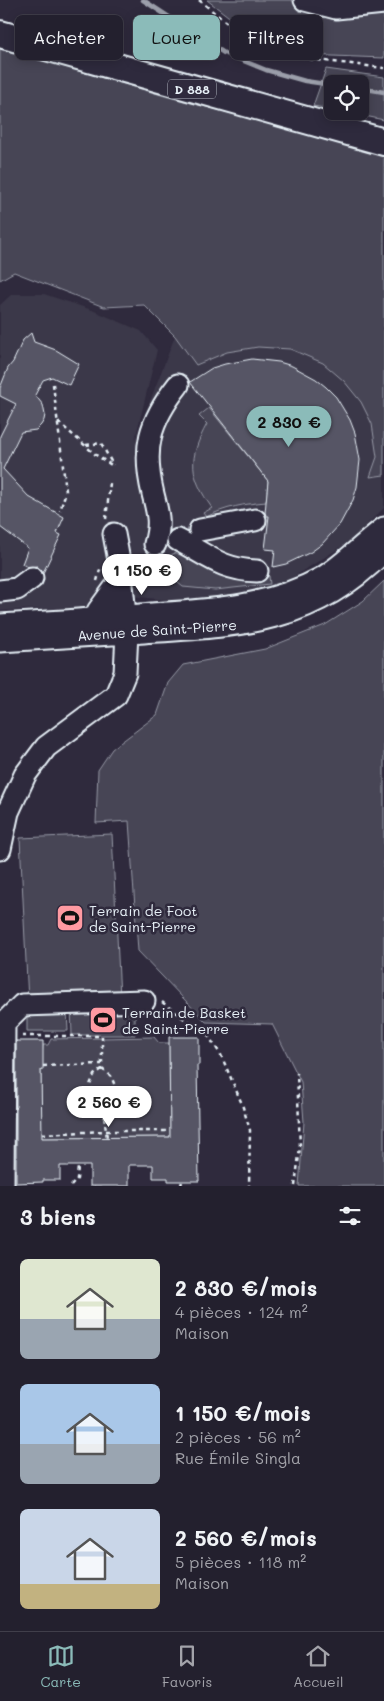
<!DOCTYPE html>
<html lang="fr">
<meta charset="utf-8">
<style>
:root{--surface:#23202e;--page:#2b2836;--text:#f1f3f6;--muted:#a3a3aa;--line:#403e4a;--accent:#8bbbb9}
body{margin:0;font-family:Mali,sans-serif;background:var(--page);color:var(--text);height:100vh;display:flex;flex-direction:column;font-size:19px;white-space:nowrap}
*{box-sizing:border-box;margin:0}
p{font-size:16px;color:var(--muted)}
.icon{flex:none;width:28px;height:28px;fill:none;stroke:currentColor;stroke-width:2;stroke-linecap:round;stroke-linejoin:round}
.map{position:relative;height:1186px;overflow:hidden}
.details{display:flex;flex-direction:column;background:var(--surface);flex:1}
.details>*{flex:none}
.banner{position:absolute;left:15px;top:15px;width:355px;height:45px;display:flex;gap:10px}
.controls{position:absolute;left:324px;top:75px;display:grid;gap:10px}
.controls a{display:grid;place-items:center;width:45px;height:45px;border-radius:8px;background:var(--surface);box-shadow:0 2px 12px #0003,0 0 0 1px var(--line);font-size:25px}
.price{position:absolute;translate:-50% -42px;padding:0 11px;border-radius:18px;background:#fff;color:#222;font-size:16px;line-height:32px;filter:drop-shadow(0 1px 2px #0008)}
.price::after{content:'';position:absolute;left:50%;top:30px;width:15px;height:11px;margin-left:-8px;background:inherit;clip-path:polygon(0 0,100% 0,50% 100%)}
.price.on{background:var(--accent);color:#111}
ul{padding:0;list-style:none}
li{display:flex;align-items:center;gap:15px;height:125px;padding:0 20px}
li span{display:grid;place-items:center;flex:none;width:140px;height:100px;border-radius:8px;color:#555}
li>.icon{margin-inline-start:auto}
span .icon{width:60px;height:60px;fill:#fffc;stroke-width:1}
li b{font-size:21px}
h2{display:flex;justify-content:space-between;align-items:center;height:60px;padding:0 20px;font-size:21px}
.chip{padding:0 18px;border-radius:8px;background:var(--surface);box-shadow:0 2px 12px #0003,0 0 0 1px var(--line);font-size:18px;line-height:45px}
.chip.on{background:var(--accent);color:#111}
.menu{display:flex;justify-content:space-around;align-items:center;height:70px;border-top:1px solid var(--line);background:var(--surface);font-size:14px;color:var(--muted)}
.menu a{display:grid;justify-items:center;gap:2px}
.menu .on{color:var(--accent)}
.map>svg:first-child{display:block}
.built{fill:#3b3749}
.green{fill:#464455;stroke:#979aa6}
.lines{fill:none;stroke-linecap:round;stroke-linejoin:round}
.stream{stroke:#9c9fab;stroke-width:4.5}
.building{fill:#575565;stroke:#e8f1f8}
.minor-casing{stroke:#e8f1f8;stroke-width:25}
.major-casing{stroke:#e8f1f8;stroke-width:30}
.path{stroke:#e8f1f8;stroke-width:2.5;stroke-dasharray:4 4;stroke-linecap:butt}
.minor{stroke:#2f2a3d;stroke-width:21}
.major{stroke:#2f2a3d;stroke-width:26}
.labels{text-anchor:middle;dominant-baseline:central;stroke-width:5;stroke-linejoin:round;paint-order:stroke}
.shield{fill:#2f2a3d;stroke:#b0b5c0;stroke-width:1}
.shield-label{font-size:12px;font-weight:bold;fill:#e8f1f8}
.street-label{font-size:14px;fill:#e8f1f8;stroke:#2f2a3d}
.poi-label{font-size:14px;fill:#e8f1f8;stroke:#2f2a3d;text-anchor:start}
</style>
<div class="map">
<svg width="384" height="1186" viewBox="0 0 384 1186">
<rect width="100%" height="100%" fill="#2f2a3d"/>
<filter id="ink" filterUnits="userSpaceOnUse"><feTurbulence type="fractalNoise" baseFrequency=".02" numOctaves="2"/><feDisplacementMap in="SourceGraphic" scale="10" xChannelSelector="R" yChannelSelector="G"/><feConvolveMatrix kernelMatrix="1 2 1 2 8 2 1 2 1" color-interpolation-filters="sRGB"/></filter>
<g filter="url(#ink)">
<path class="built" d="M12,294h32l48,16 49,21 16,19 -22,90 40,-104 209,2v170l-35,34 -67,42 -94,19 -87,-11 -8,11 -7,7 -50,-1 -36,2v-306z"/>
<path class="green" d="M207,0h177v58l-77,-3 -24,-4 -25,-12z
M0,48l165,48 219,58v321l-14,2 7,-20 -5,-33 -11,-22 -17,-21 -21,-18 -33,-14 -32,-2 -31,5 -31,13 -21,-29 -31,-31 -40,2 -90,-35 -14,8z
M326,69l58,8v43l-43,-9h19v-27h-28v25l-19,-3z
M209,408l59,73 -2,21c-22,2 -40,5 -60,15l-3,-4 9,-5c-23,-33 -24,-49 -5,-84l-8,-8z
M180,551l72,27 17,-2 1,8 -55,6 -32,-3 -22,-18 -2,-9z
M384,581v605h-85l5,-64 -3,-40 -29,-58 -66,-2 -68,-71 -9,-130 -33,2 2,-53 14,-21 45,-34 11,-32 15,-18 82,-16 60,-24 38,-24z
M112,834l8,164 -92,4 -8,-164z
M71,1005h64v30h-63z
M27,1012h40l1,19h-41z
M154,1037l5,6h10l1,94 -129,1v-68l2,-25h5l3,-6z"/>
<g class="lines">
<path class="stream" d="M143,0l81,53 42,17 39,11 27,4
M360,88l24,4"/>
</g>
<path class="building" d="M31,333l3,9 22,8 23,14 -10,21 -17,-8 -9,3 -8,15 8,10 2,10 -1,5 -3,5 -5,5 -15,2 -18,37 26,28 35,20 -7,16 4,2 -18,38 -6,-7 -9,1 -6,-3 6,-16 -28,-21v-91l16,-32 -16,-8v-8l8,-20 5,-6 10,-22z
M252,359l27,3 13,4 24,13 10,8 10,10 14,23 5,13 5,27 -3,27 -4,13 -13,24 -18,20 -11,8 -25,12 -13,3 2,-17 -10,-1 4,-33h-3l-1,-3 3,-32 -78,-99 22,-14 13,-4z
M169,1037h30v28h-2l2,116h-31v-3h-15v-13h-24v21h-39v-20h-30v14h-17v2l-27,1v-142h27v29h-2l1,68 128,-1z"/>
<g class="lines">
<g class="minor-casing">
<path id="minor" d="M305,0l31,8 48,-5
M200,530l55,-10
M178,540c29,15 44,30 79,31
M155,544c6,-21 3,-30 -2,-50 -11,-45 -4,-72 25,-109
M0,591l17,-2 15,-11
M0,625c51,-3 101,-6 152,-11 58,-4 118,-7 170,-36 23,-14 41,-34 62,-50
M100,630l-2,-19 24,-33
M0,641c48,-3 96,-6 144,-9 96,-6 169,-8 240,-81
M0,849l8,-37 17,-37 21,-28 70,-52 9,-22 2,-40 -7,-67 -6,-32
M3,1186l1,-163 18,-18 122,-4"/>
</g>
<g class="major-casing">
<path id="major" d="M0,34l384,108"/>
</g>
<path class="path" d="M199,0l38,31 35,20 37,8 75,9
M53,384l13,107 -6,20
M58,422l38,33 17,11
M86,445l15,-2 12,22
M106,519l4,-36
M97,581l4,-15
M162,1002l21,16 22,13 16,24 21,49 8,26 -1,56
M22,1036h80v33
M43,1066l59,-2
M102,1069l9,7 4,10 -4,9 -9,6 -8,-7 -4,-9 4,-10z
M102,1101l5,37
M42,1134l63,-3h65
M71,1186l6,-7 1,-13
M181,1186l1,-5
M295,1186l5,-39 -3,-74"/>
<use href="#minor" class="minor"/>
<use href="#major" class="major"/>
</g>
</g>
<defs>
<g id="stadium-square" transform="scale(1.4375)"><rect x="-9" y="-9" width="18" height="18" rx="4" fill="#ff9aa2" stroke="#2f2a3d"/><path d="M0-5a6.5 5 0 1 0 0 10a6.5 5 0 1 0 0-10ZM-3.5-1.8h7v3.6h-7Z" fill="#111"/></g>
</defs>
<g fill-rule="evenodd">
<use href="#stadium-square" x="70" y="918"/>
<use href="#stadium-square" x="103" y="1020"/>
</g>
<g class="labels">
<rect class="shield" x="168" y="79.5" width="48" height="19" rx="4"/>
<g class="shield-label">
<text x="192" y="89">D 888</text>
</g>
<g class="street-label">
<text transform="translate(157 630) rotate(-4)">Avenue de Saint-Pierre</text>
</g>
<g class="poi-label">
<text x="89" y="910">Terrain de Foot<tspan x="89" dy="16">de Saint-Pierre</tspan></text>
<text x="122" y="1012">Terrain de Basket<tspan x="122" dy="16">de Saint-Pierre</tspan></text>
</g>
</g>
</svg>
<div class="controls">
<a><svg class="icon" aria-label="locate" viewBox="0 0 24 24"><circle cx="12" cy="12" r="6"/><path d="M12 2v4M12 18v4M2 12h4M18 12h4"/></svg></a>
</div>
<b class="price on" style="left:289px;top:448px">2 830 €</b>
<b class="price" style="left:142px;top:596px">1 150 €</b>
<b class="price" style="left:109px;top:1128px">2 560 €</b>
<div class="banner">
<a class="chip">Acheter</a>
<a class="chip on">Louer</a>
<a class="chip">Filtres</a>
</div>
</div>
<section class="details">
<h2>3 biens<svg class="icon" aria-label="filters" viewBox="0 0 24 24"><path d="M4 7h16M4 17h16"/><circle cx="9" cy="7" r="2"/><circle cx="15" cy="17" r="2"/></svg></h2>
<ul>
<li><span style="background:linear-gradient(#dfe7d0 60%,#9aa5b1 0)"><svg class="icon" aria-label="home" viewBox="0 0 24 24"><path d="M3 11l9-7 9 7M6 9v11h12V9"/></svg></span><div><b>2 830 €/mois</b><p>4 pièces · 124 m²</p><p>Maison</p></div></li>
<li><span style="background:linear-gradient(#a9c7e8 60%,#9aa5b1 0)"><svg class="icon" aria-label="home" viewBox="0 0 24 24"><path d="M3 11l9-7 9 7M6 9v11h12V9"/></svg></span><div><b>1 150 €/mois</b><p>2 pièces · 56 m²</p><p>Rue Émile Singla</p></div></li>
<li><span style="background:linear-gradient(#c9d6e8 75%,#c2b280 0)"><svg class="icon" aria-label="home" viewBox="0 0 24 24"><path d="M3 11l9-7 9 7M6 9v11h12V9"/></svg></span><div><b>2 560 €/mois</b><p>5 pièces · 118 m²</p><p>Maison</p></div></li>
</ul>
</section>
<nav class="menu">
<a class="on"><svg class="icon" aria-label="map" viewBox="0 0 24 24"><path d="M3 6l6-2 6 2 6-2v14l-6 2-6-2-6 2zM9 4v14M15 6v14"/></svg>Carte</a>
<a><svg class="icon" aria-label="saved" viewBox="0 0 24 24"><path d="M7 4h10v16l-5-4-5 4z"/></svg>Favoris</a>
<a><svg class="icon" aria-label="home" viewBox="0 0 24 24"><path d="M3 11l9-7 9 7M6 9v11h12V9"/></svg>Accueil</a>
</nav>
